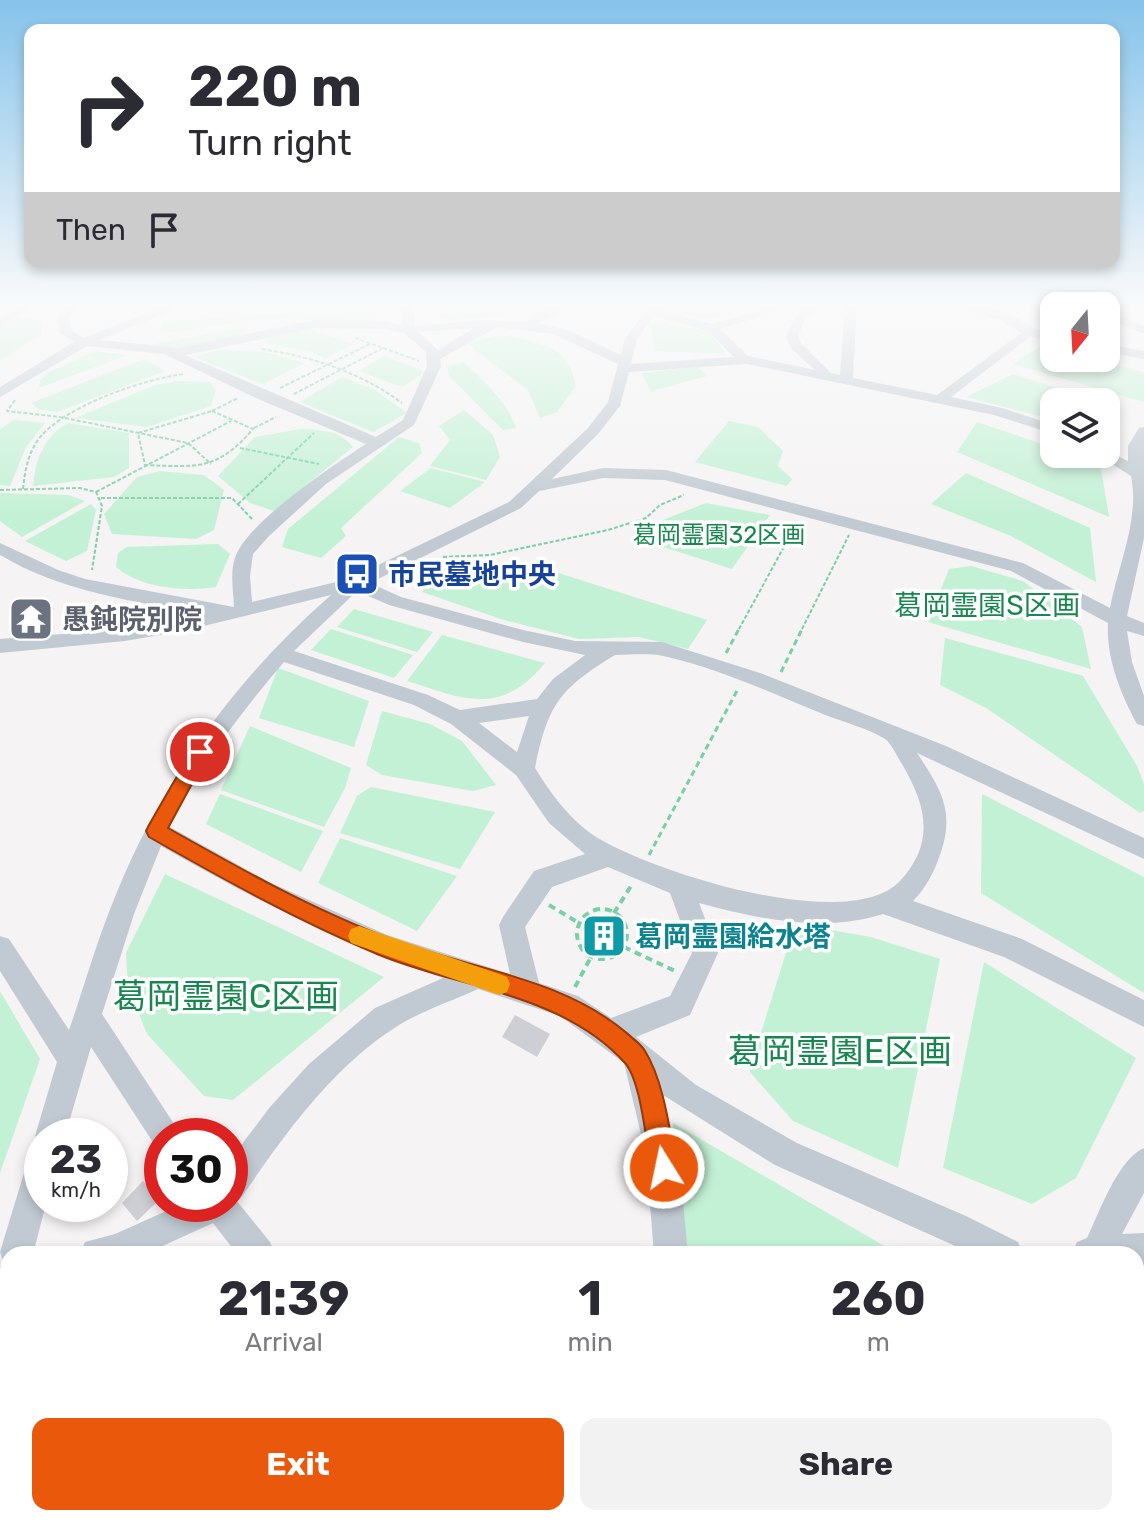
<!DOCTYPE html>
<html lang="en">
<head>
<meta charset="utf-8">
<style>
	:root { --surface:#fff; --page:#f2f2f3; --text:#2b2b33; --muted:#7c7c81; --accent:#ea580c }
	body { margin:0; font-family:Rubik,"Noto Sans JP",sans-serif; background:var(--page); color:var(--text); height:100vh; display:flex; flex-direction:column; font-size:30px; white-space:nowrap }
	* { box-sizing:border-box; margin:0 }
	p { font-size:26px; color:var(--muted) }
	.icon { flex:none; width:44px; height:44px; fill:none; stroke:currentColor; stroke-width:2; stroke-linecap:round; stroke-linejoin:round }
	.map { position:relative; flex:1; overflow:hidden }
	.drawer { position:absolute; left:0px; top:1246px; width:1144px; height:280px; display:flex; flex-direction:column; background:var(--surface); border-radius:24px 24px 0 0; box-shadow:0 4px 12px #0003 }
	.drawer>* { flex:none }
	.guide { position:absolute; left:24px; top:24px; width:1096px; height:244px; border-radius:16px; box-shadow:0 4px 12px #0003; background:#fff; color:var(--text); overflow:hidden }
	.needle { width:52px; rotate:198deg }
	.controls { position:absolute; left:1040px; top:292px; display:grid; gap:16px }
	.controls a { display:grid; place-items:center; width:80px; height:80px; border-radius:16px; background:var(--surface); box-shadow:0 4px 12px #0003; font-size:40px }
	.speed { position:absolute; left:24px; top:1118px; display:flex; gap:16px; font-size:40px; font-weight:700; text-align:center }
	.speed>* { display:grid; place-content:center; width:104px; height:104px; border-radius:50%; background:var(--surface); box-shadow:0 4px 12px #0003; line-height:1 }
	.speed small { font-size:20px; font-weight:400 }
	.speed .limit { border:12px solid #d22; background:#fff; color:#111 }
	.pin { position:absolute; display:grid; place-items:center; width:68px; height:68px; color:#fff; margin:-34px; border:4px solid #fff; border-radius:50%; box-shadow:0 2px 8px #0007 }
	.me { position:absolute; width:88px; margin:-44px; rotate:350deg; stroke-linejoin:round; filter:drop-shadow(0 0 6px #0008) }
	.turn { display:flex; align-items:center; gap:28px; height:168px; padding:0 32px; font-size:36px }
	.turn .icon { width:104px; height:104px; stroke-width:2.5 }
	.turn b { display:block; font-size:56px; line-height:68px }
	.then { display:flex; align-items:center; height:76px; padding:0 32px; background:#0003; gap:16px; font-size:30px }
	.eta { display:flex; justify-content:space-evenly; align-items:center; height:136px; text-align:center }
	.eta b { font-size:48px; font-weight:700; line-height:56px }
	.primary-button { display:flex; gap:16px; margin-top:auto; padding:16px 32px }
	.primary-button a { flex:1; height:92px; border-radius:16px; background:var(--accent); color:#fff; font-size:32px; font-weight:700; line-height:92px; text-align:center }
	.primary-button a+a { background:var(--page); color:var(--text) }
	.map>svg:first-child { display:block }
	.green { fill:#c3f1d5 }
	.building { fill:#cdcfd5 }
	.lines { fill:none; stroke-linecap:round; stroke-linejoin:round }
	.path-far2 { stroke:#7ad0a6; stroke-width:2; stroke-dasharray:4 2; stroke-linecap:butt }
	.path-far1 { stroke:#7ad0a6; stroke-width:3; stroke-dasharray:6 4; stroke-linecap:butt }
	.path { stroke:#7ad0a6; stroke-width:4; stroke-dasharray:7 5; stroke-linecap:butt }
	.minor { fill:#c1cad2; fill-rule:evenodd }
	.route { fill:#ea580c; stroke:#983908; stroke-width:2 }
	.slow { fill:#f59e0b }
	.labels { text-anchor:middle; dominant-baseline:central; stroke-width:7; stroke-linejoin:round; paint-order:stroke }
	.far-park-label { font-size:24px; fill:#17864f; stroke:#fff }
	.transit-label { font-size:28px; font-weight:bold; fill:#164399; stroke:#fff; text-anchor:start }
	.park-label { font-size:28px; fill:#17864f; stroke:#fff }
	.worship-label { font-size:28px; font-weight:bold; fill:#5b616d; stroke:#fff; text-anchor:start }
	.culture-label { font-size:28px; font-weight:bold; fill:#0d838f; stroke:#fff; text-anchor:start }
	.near-park-label { font-size:34px; fill:#17864f; stroke:#fff }
</style>
</head>
<body>
<div class="map">
<svg width="1144" height="1526" viewBox="0 0 1144 1526">
	<rect width="100%" height="100%" fill="#f5f3f3"/>
	<!-- green -->
	<g class="green">
		<path d="M414,305H495L509,311L505,315L451,321Z"/>
		<path d="M672,305H728L741,310L705,320L666,309Z"/>
		<path d="M309,311L382,315L370,321L262,319L159,334L162,322Z"/>
		<path d="M19,316L42,321L41,334L0,361V327Z"/>
		<path d="M660,321L710,332L726,354L655,351L651,325Z"/>
		<path d="M233,329H248C231,346 181,348 158,347L155,344Z"/>
		<path d="M308,329L353,344L325,359L312,352L261,342L277,333Z"/>
		<path d="M501,335C523,339 553,343 567,362C572,368 574,379 576,386L557,412L540,418L528,390L476,351L469,342Z"/>
		<path d="M1039,347L1054,350V358H1086L1144,372V402L1013,364Z"/>
		<path d="M217,350L265,352L305,363L263,384L194,357Z"/>
		<path d="M95,351L128,355L39,388L40,381L49,372Z"/>
		<path d="M384,356L420,369L424,373L402,387L358,371Z"/>
		<path d="M144,359L165,371L57,412L38,409L31,403Z"/>
		<path d="M463,362C484,381 506,400 516,428L503,430L449,376L447,367Z"/>
		<path d="M697,367L708,376L651,391L641,373Z"/>
		<path d="M1013,374L1104,402H1054V420L966,397Z"/>
		<path d="M342,377L375,390L407,413L373,432L300,402Z"/>
		<path d="M180,381L210,382L216,391L211,406L147,427L75,418L155,385Z"/>
		<path d="M464,410L493,435L500,457L486,480L430,466L450,440L439,426Z"/>
		<path d="M14,420L45,423L26,447L10,486L0,485V429Z"/>
		<path d="M729,421L758,427L783,451L778,466L792,479L787,486L695,462Z"/>
		<path d="M977,422L1054,448V454H1069L1101,468L1109,517L957,452Z"/>
		<path d="M68,423L129,433V468L114,477L33,486C35,460 44,436 68,423Z"/>
		<path d="M301,429C322,430 339,430 353,447L274,511L250,503L218,476L255,437Z"/>
		<path d="M399,437L419,443L422,453L341,528L346,536L321,558L282,547L288,529Z"/>
		<path d="M431,468L485,482L450,508L400,491Z"/>
		<path d="M160,471L204,475L224,490L214,530L196,539L112,534L104,514L137,477Z"/>
		<path d="M966,473L1090,528L1096,582L1011,536L931,504Z"/>
		<path d="M0,493L68,495L85,501L22,537L0,521Z"/>
		<path d="M706,503L770,515L732,569L632,537L635,531Z"/>
		<path d="M91,504L96,510L87,551L66,561L25,541Z"/>
		<path d="M218,544L230,554L216,587C185,592 140,588 116,567L118,553L127,547Z"/>
		<path d="M478,565L537,577L549,570L707,620L688,649L639,637L579,639L504,620L422,592L433,572Z"/>
		<path d="M971,566L1023,581L1082,627L1091,669L928,622L949,569Z"/>
		<path d="M354,609L433,632L417,652L337,627Z"/>
		<path d="M331,629L413,655L394,678L311,650Z"/>
		<path d="M442,635L545,663C500,717 464,699 407,681Z"/>
		<path d="M945,638L1083,676L1137,766L1144,784V811L1140,813L986,708L940,685Z"/>
		<path d="M278,668L369,701L354,747L259,718Z"/>
		<path d="M382,711L430,724L462,741L496,785L473,791L382,775L366,765Z"/>
		<path d="M250,726L351,768L345,788L324,827L221,790Z"/>
		<path d="M371,787L495,812L460,869L340,833L357,796Z"/>
		<path d="M220,794L323,831L301,872L206,824Z"/>
		<path d="M982,794L1144,877V993L981,893Z"/>
		<path d="M340,838L457,876L417,931L318,883Z"/>
		<path d="M165,874L384,977L233,1100L204,1096L147,1034L128,987L126,953Z"/>
		<path d="M795,924L871,937L940,959L898,1168L793,1121L749,1071Z"/>
		<path d="M984,962L1136,1058L1076,1178L1032,1204L943,1168Z"/>
		<path d="M0,991L40,1059L0,1173Z"/>
		<path d="M673,1123L898,1254H684Z"/>
		<path d="M1136,1293H1144V1526H548L559,1518H1136Z"/>
	</g>
	<!-- building -->
	<g class="building">
		<path d="M30,605L54,608L37,628L12,625Z"/>
		<path d="M613,924L619,941L595,948L589,931Z"/>
		<path d="M515,1015L550,1034L537,1057L502,1037Z"/>
		<path d="M143,1181L160,1199L137,1221L122,1203Z"/>
	</g>
	<g class="lines">
		<!-- path-far2 -->
		<g class="path-far2">
			<path d="M514,305L528,310"/>
			<path d="M355,338L419,361"/>
			<path d="M262,349C313,357 360,372 402,403"/>
			<path d="M280,388L370,344"/>
			<path d="M294,394L383,348"/>
			<path d="M15,400L7,411L60,417L188,443L211,464"/>
			<path d="M212,411L253,429C217,471 197,467 145,465L138,433Z"/>
			<path d="M212,411L238,398"/>
			<path d="M254,428L276,417"/>
			<path d="M240,448L319,464"/>
			<path d="M23,489C25,470 28,452 41,436C68,405 144,379 184,374"/>
			<path d="M0,490L80,488L96,492L102,506L92,570"/>
			<path d="M96,492L231,421"/>
			<path d="M101,498H232L252,519"/>
			<path d="M238,504L314,433"/>
			<path d="M443,557L490,555L608,530L646,518L660,505L684,495"/>
			<path d="M739,629L797,523"/>
			<path d="M802,629L849,535"/>
		</g>
		<!-- path-far1 -->
		<g class="path-far1">
			<path d="M726,653L740,627"/>
			<path d="M781,672L803,627"/>
			<path d="M649,855L738,689"/>
		</g>
		<!-- path -->
		<g class="path">
			<path d="M549,905L579,923"/>
			<circle cx="602" cy="934" r="25"/>
			<path d="M614,913L631,886"/>
			<path d="M624,947L675,971"/>
			<path d="M575,987L592,955"/>
		</g>
		<!-- minor -->
		<g class="minor">
			<path d="M22,305H37L0,326V317Z"/>
			<path d="M66,305H78L69,319L72,331L84,338L166,305H184L100,340L179,348L314,320L385,321L402,325L403,316L398,305H410L415,316L414,326L483,320L526,322C539,308 559,305 577,305L538,323L570,331L621,355L625,339L650,305H662L659,310L712,324L778,305H797L720,329L748,356L815,370L791,348L786,337C794,318 799,305 821,305L805,319L798,337L801,343L831,373L840,375L845,305H857L853,378L937,395L1021,333L998,319L940,305C964,305 986,306 1009,314C1028,322 1032,330 1054,334V342L1030,337L951,397L1002,408L1054,425V434L994,415L747,364L629,372L620,406L598,434L552,479L603,468L666,470L1023,563L1110,608C1118,565 1140,520 1131,476L1096,454H1106V450L1128,461V446L1139,428L1144,427V538L1127,616L1144,623V636L1127,631L1132,662L1144,696V726L1137,724C1120,693 1106,657 1108,623L1011,571L665,480L603,478L539,491L521,508L370,583L401,597L523,630L575,641L662,642L760,673L946,746L1144,838V859L917,753C940,788 955,810 941,852C935,870 927,887 913,901L1022,939L1144,1000V1027L1004,957L883,914C823,933 758,919 699,903L718,953L690,1015L636,1037L696,1085L797,1143L966,1216L1018,1242L1023,1254H973L775,1165L663,1095L681,1180L688,1254H654L646,1155L624,1063L560,1016L478,989C452,1001 424,1010 399,1025C333,1066 284,1135 241,1198L236,1200L270,1242L275,1254H237L213,1223L145,1254H80L85,1242L115,1234L182,1204H230V1160L270,1107L309,1064L375,1008L443,978C343,945 252,898 161,846L134,914L102,1014L182,1136H162V1149L156,1147L91,1047L65,1136H42V1204H46L33,1254H8V1318L0,1321V1266L4,1264L0,1252L27,1163L31,1152L42,1148L35,1136L57,1062L0,971V936L9,939L69,1030C85,984 98,937 117,892C164,777 237,677 331,595L183,631L125,641L0,653V639L125,629L204,614C133,601 62,592 0,555V543L58,570L85,579L234,607C233,589 229,567 238,551C257,516 332,466 366,444L258,399L164,354L87,346L0,397V387L74,342L60,333L57,319ZM654,316L708,331L734,357L631,364L637,339ZM497,327L553,334L618,364L608,402L588,428L509,502L349,579L252,602L250,576L253,554L269,536L326,484L414,425L441,366L440,359ZM314,328L385,329L404,333L426,352L427,366L403,420L376,437L185,355ZM474,328L438,350L418,332ZM357,591L389,605L523,642L585,655L553,679L537,699L460,710L428,695L294,651ZM615,655C630,655 648,653 663,656C718,668 771,693 823,714C843,722 867,728 885,739C892,744 897,757 902,764C926,805 936,842 900,881C848,936 644,870 590,833C567,816 550,792 535,768C548,705 559,689 615,655ZM284,662L414,705L451,724L516,775L549,823L585,854L534,871L503,917L499,925L510,974L387,935L269,882L170,827C200,767 240,713 284,662ZM529,716L517,752L479,723ZM608,867L670,893L692,953L670,996L611,1018L578,996L539,983L525,927L552,887Z"/>
			<path d="M1068,305H1085L1086,306H1069Z"/>
			<path d="M1106,310L1144,326V334L1106,318Z"/>
			<path d="M1106,344L1144,351V359L1106,352Z"/>
			<path d="M1144,1148V1193L1122,1234L1144,1233V1265L1136,1266V1254H1072L1077,1242L1087,1238C1099,1213 1118,1159 1144,1148Z"/>
			<path d="M481,1518H527L524,1526H477Z"/>
		</g>
	</g>
	<!-- sky -->
	<linearGradient id="sky" x2="0" y2="1"><stop stop-color="#85c3ea"/><stop offset="0.59" stop-color="#fafafa"/><stop offset="1" stop-color="#fafafa" stop-opacity="0"/></linearGradient>
	<rect width="1144" height="519" fill="url(#sky)"/>
	<!-- route -->
	<path class="route" d="M200,745L209,752L168,828C239,868 310,908 386,937C467,969 560,976 628,1034C633,1039 641,1044 645,1051C664,1081 670,1133 677,1168L673,1177L664,1181L655,1177L651,1168C646,1142 641,1081 625,1063C562,993 458,988 377,954C298,921 223,879 149,837L146,831L149,825L194,747Z"/>
	<!-- slow -->
	<path class="slow" d="M359,926L499,974L507,977L510,984L507,992L499,995L351,943L348,936L351,929Z"/>
	<!-- icons -->
	<defs>
		<g id="bus-square" transform="scale(2.3)"><rect x="-9" y="-9" width="18" height="18" rx="4" fill="#1a4fb4" stroke="#fff"/><path d="M-5-6H5V4H4V6H2V4H-2V6H-4V4H-5ZM-3.5-4V0h7V-4ZM-3.5 1.2v1.5H-2V1.2ZM2 1.2v1.5H3.5V1.2Z" fill="#fff"/></g>
		<g id="temple-square" transform="scale(2.3)"><rect x="-9" y="-9" width="18" height="18" rx="4" fill="#6b7280" stroke="#fff"/><path d="M0-6L5-2H3V0L6.5 2.5H4V6H1.5V3h-3V6H-4V2.5H-6.5L-3 0V-2H-5Z" fill="#fff"/></g>
		<g id="building-square" transform="scale(2.3)"><rect x="-9" y="-9" width="18" height="18" rx="4" fill="#0f9aa8" stroke="#fff"/><path d="M-4-6H4V6H1V3H-1V6H-4ZM-2.5-4.3h1.7v1.8h-1.7ZM.8-4.3h1.7v1.8H.8ZM-2.5-1h1.7V.8h-1.7ZM.8-1h1.7V.8H.8Z" fill="#fff"/></g>
	</defs>
	<g fill-rule="evenodd">
		<use href="#bus-square" x="357" y="574"/>
		<use href="#temple-square" x="31" y="619"/>
		<use href="#building-square" x="604" y="936"/>
	</g>
	<g class="labels">
		<!-- far-park labels -->
		<g class="far-park-label">
			<text x="719" y="535">葛岡霊園32区画</text>
		</g>
		<!-- transit labels -->
		<g class="transit-label">
			<text x="388" y="574">市民墓地中央</text>
		</g>
		<!-- park labels -->
		<g class="park-label">
			<text x="987" y="605">葛岡霊園S区画</text>
		</g>
		<!-- worship labels -->
		<g class="worship-label">
			<text x="62" y="619">愚鈍院別院</text>
		</g>
		<!-- culture labels -->
		<g class="culture-label">
			<text x="635" y="936">葛岡霊園給水塔</text>
		</g>
		<!-- near-park labels -->
		<g class="near-park-label">
			<text x="226" y="996">葛岡霊園C区画</text>
			<text x="840" y="1051">葛岡霊園E区画</text>
		</g>
	</g>
</svg>
<div class="controls">
<a><svg class="needle" viewBox="-14 -14 28 28"><path d="M0-13l5 13h-10z" fill="#e53935"/><path d="M0 13l5-13h-10z" fill="#7c7c81"/></svg></a>
<a><svg class="icon" aria-label="layers" viewBox="0 0 24 24"><path d="M12 4l9 5-9 5-9-5zM3 14l9 5 9-5"/></svg></a>
</div>
<div class="speed"><div>23<small>km/h</small></div><div class="limit">30</div></div>
<div class="pin" style="left:200px;top:752px;background:#d93025"><svg class="icon" aria-label="arrive" viewBox="0 0 24 24"><path d="M6 21V4h12l-3 4 3 4H6"/></svg></div>
<svg class="me" style="left:664px;top:1168px" viewBox="-20 -20 40 40"><circle r="17" fill="#ea580c" stroke="#fff" stroke-width="3"/><path d="M0-11L8 9 0 5-8 9z" fill="#fff"/></svg>
<div class="guide">
<div class="turn"><svg class="icon" aria-label="right" viewBox="0 0 24 24"><path d="M7 20v-9h11M14 6l5 5-5 5"/></svg><div><b>220 m</b>Turn right</div></div>
<div class="then">Then<svg class="icon" aria-label="arrive" viewBox="0 0 24 24"><path d="M6 21V4h12l-3 4 3 4H6"/></svg></div>
</div>
<section class="drawer">
<div class="eta">
<div><b>21:39</b><p>Arrival</p></div>
<div><b>1</b><p>min</p></div>
<div><b>260</b><p>m</p></div>
</div>
<div class="primary-button"><a>Exit</a><a>Share</a></div>
</section>
</div>
</body>
</html>
